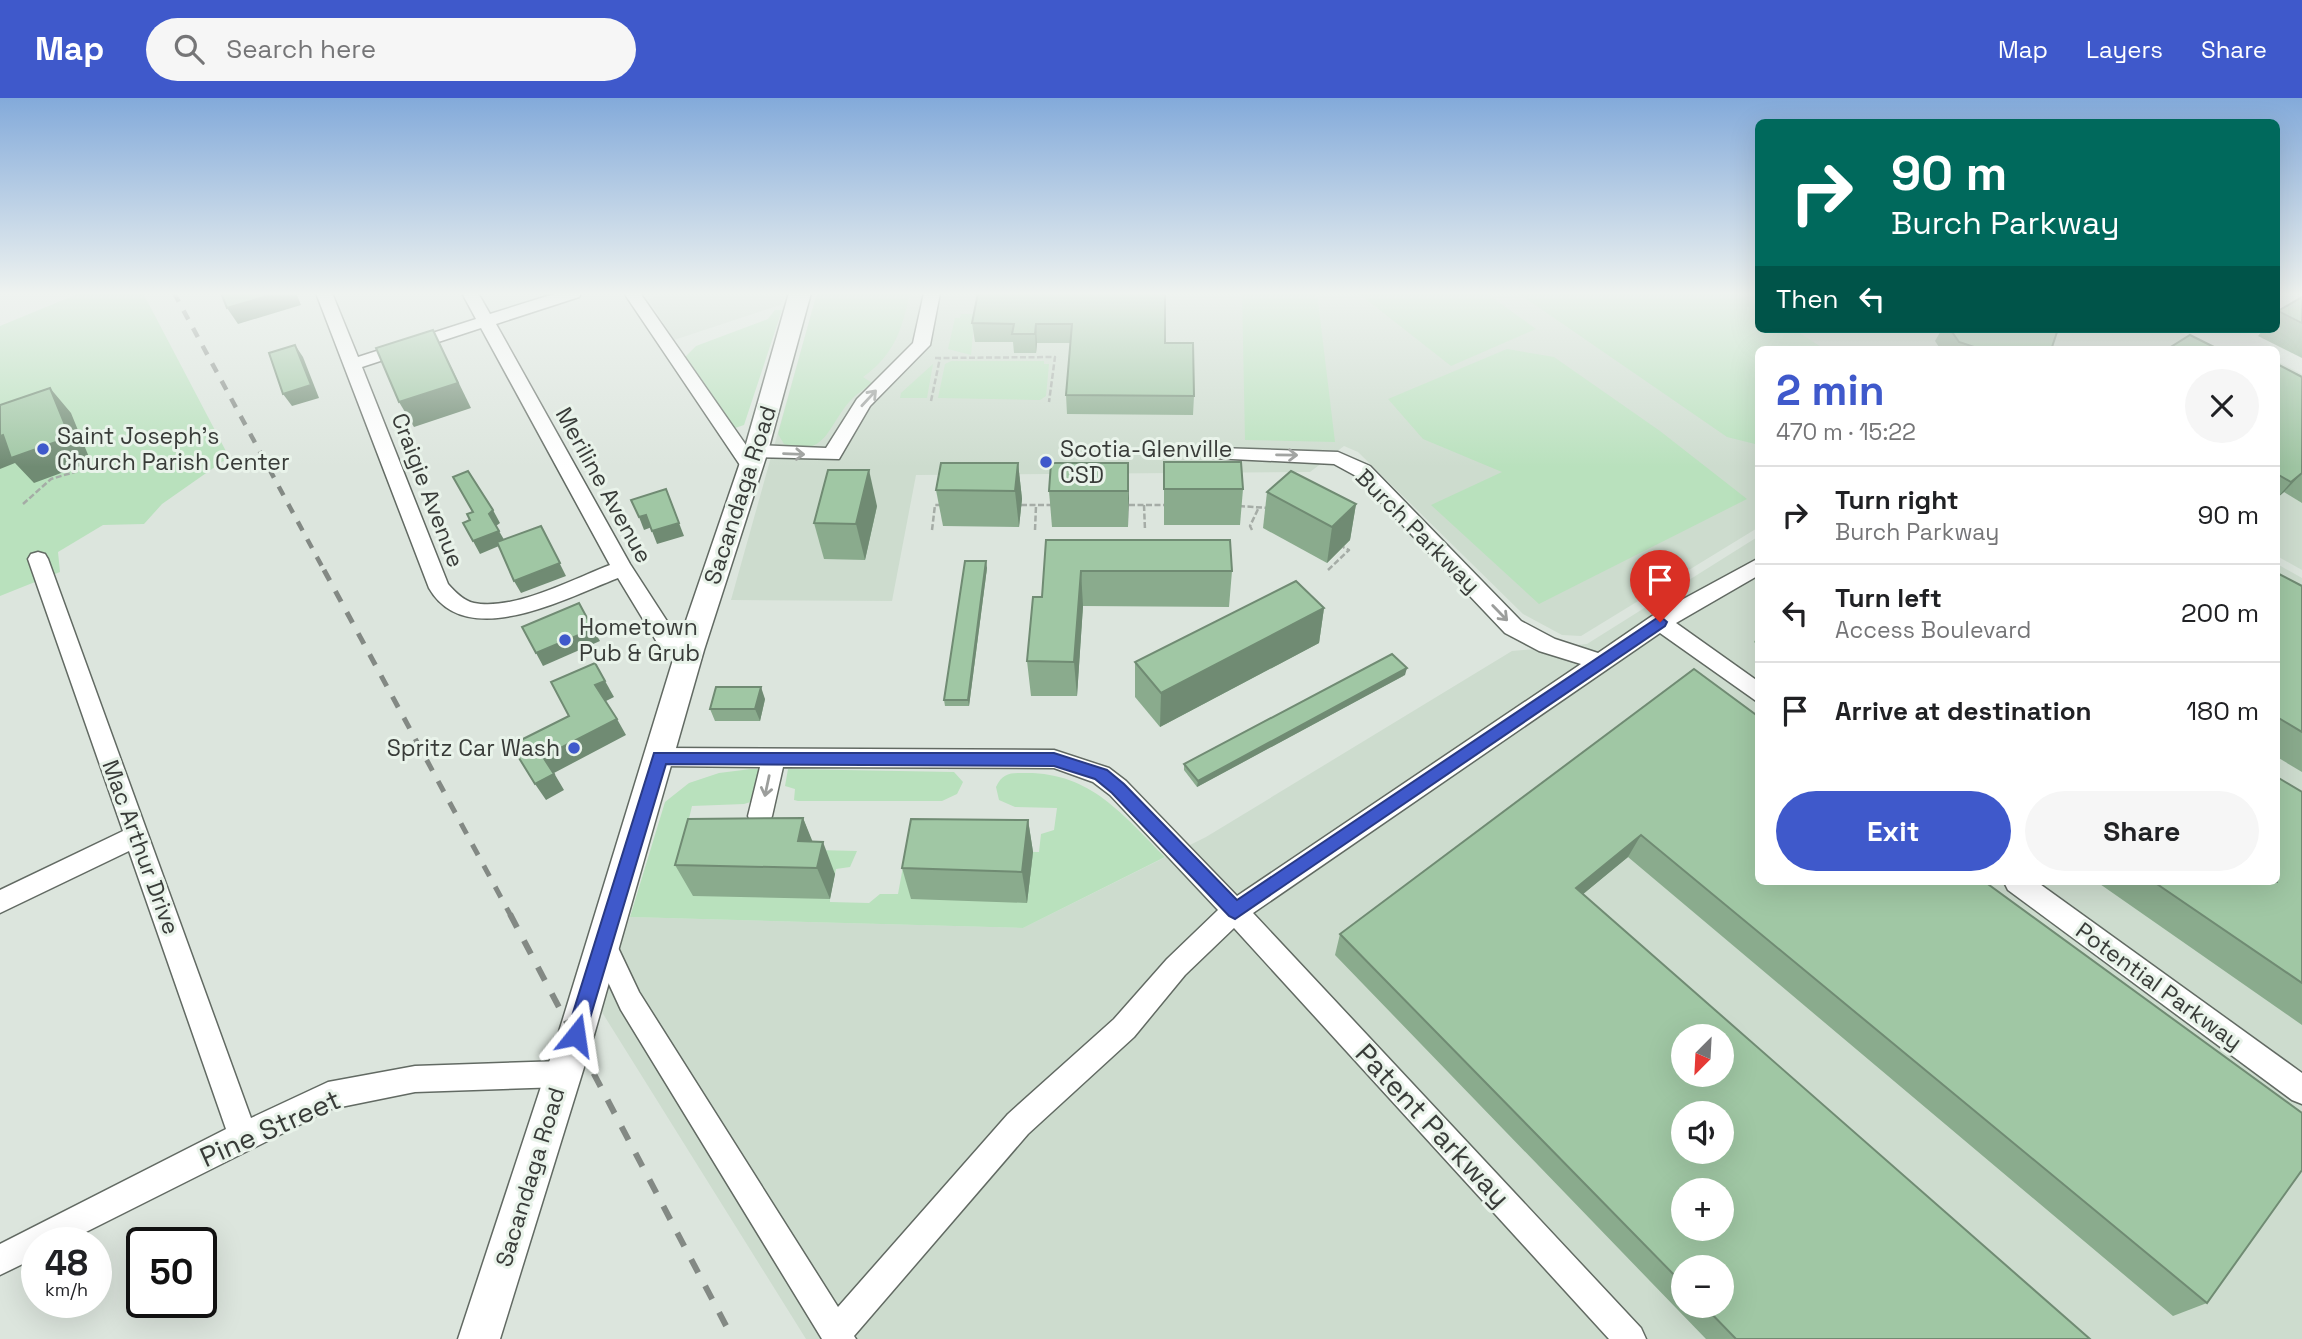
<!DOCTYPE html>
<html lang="en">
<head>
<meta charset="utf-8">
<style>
	:root { --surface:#fff; --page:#f6f6f6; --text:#202124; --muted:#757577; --line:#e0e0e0; --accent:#3f59cb }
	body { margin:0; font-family:"Space Grotesk",sans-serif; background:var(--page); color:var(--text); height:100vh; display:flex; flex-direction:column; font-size:26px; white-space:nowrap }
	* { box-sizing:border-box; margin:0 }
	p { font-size:23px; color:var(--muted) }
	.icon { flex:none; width:38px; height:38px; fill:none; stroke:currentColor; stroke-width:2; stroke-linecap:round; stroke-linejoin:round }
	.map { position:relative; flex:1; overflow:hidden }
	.details { position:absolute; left:1755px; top:248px; width:525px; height:539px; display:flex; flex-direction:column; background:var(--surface); border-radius:10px; box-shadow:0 7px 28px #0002 }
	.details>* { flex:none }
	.hud { position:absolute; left:1755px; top:21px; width:525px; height:214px; border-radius:10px; box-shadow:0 7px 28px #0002; background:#00695c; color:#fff; overflow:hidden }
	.needle { width:46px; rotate:204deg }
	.buttons { position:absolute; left:1671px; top:926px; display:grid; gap:14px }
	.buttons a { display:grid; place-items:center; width:63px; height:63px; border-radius:50%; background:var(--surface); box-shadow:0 7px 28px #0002; font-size:35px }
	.speed { position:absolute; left:21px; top:1129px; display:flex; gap:14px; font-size:35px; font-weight:700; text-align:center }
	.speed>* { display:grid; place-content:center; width:91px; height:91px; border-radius:50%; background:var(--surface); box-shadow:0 7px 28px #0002; line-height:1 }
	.speed small { font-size:18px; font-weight:400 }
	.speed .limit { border:4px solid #111; border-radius:10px; background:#fff; color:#111 }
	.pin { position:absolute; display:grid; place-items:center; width:60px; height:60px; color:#fff; margin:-72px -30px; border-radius:50% 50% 50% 0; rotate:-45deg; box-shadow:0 0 7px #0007 }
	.pin .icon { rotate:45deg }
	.me { position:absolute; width:77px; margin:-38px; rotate:15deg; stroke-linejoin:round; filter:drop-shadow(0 0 5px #0008) }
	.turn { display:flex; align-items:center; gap:24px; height:147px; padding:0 21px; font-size:32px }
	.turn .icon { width:91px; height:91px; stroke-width:2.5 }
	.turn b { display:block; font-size:49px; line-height:60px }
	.then { display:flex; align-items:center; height:66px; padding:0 21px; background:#0003; gap:14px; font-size:26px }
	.round { display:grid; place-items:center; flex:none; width:74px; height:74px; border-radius:37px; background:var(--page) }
	.summary { display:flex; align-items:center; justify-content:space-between; height:119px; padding:0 21px }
	h1 { font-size:42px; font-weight:700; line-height:52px; color:var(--accent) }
	.cta { display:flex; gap:14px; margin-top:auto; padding:14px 21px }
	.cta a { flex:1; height:80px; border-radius:42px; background:var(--accent); color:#fff; font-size:28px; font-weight:700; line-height:80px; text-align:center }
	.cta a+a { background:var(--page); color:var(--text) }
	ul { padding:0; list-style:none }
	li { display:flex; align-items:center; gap:21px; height:98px; padding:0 21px; border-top:2px solid var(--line) }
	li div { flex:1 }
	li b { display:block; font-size:26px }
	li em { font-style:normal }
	header { display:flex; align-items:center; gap:42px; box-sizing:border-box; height:98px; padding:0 35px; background:var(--accent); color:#fff }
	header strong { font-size:33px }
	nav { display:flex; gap:38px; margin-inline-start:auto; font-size:24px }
	.search { width:490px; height:63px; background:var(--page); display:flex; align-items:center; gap:18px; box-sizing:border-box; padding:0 24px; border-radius:38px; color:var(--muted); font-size:26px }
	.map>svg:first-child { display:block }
	.built { fill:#cddcce; fill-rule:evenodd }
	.green { fill:#b9e1bd }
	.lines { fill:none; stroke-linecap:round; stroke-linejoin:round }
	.minor-casing { stroke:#626a63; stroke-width:3 }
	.major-casing { stroke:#626a63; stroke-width:3 }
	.path { stroke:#a5aca6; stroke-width:2.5; stroke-dasharray:6 2.5; stroke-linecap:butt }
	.minor { fill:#fff; fill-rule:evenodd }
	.major { fill:#fff; fill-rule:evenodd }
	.rail-far2 { stroke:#838984; stroke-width:4.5; stroke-dasharray:10 10; stroke-linecap:butt }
	.rail-far1 { stroke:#838984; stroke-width:5; stroke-dasharray:12 12; stroke-linecap:butt }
	.rail { stroke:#838984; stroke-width:6; stroke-dasharray:15 15; stroke-linecap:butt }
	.wall { fill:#8aab8d; fill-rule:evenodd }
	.shaded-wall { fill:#708b73 }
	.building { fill:#a0c7a4; stroke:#708b73; stroke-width:2; fill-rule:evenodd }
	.oneway { stroke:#9c9e9c }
	.route { fill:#3f59cb; stroke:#293a84; stroke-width:2 }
	.poi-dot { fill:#3f59cb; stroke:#e9f3ea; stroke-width:2.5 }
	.labels { text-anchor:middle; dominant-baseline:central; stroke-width:6; stroke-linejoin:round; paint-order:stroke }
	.poi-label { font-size:23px; fill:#393c39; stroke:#e9f3ea; text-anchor:start }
	.street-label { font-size:23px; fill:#393c39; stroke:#e9f3ea }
	.near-street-label { font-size:28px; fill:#393c39; stroke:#e9f3ea }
</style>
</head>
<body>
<header>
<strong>Map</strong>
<div class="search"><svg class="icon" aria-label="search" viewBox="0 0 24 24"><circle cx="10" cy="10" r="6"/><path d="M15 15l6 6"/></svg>Search here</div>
<nav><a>Map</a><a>Layers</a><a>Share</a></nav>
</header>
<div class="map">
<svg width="2302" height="1241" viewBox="0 0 2302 1241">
	<rect width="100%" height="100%" fill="#dce5dd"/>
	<!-- built -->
	<g class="built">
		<path d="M669,195H780L784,200L780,207L674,242L648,201Z"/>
		<path d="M817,195H1759V231H2174L2214,252H1759V429L1581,538L1562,537L1523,516L1358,354L1344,348L1310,374L916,377L892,503L731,502Z"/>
		<path d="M2277,263L2302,276V472L2277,458Z"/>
		<path d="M1759,438V784H2277V466L2302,480V1241H806L595,903L630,819L1023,830L1206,739L1512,553L1587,546ZM1684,938H1722V976H1684ZM1684,1015H1722V1054H1684ZM1684,1092H1722V1130H1684ZM1684,1169H1722V1208H1684Z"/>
	</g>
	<!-- green -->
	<g class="green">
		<path d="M80,195H143L229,359L162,406L144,426L103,427L58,454L60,474L0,498V228Z"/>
		<path d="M817,195H910C902,231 895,256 863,279L872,285C865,291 856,296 850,303C828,327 826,361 784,346L778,336Z"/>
		<path d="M1242,195H1317L1335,344L1245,342Z"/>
		<path d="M1358,195H1486L1536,231L1451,268Z"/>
		<path d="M1518,195H1736L1759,209V231H1793L1826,252H1759V347L1727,339Z"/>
		<path d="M775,212H782L744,327L735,330L685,259L696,248L768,221Z"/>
		<path d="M961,216H975L971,257L948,251L955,220H960Z"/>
		<path d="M1507,251L1554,259L1660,333L1747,401L1539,506L1431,407L1502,374L1423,341L1388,301Z"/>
		<path d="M951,263H1044V266H1049L1046,298L1040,302L938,300L945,266Z"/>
		<path d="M933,266L927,300H900L901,295Z"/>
		<path d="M751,671H766L757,702L744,706L692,708L687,729L830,801V804L869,805L880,796H898L906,752L1039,754L1041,736L1054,732L1057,710L1015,709L999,702L996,689C1003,674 1011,675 1027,675C1091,675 1123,717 1165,759L1023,830L630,819L665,704L689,685L719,675Z"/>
		<path d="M788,671L954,674L963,684L957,696L942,703H798L794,702L795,691L785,688Z"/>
		<path d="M816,752L857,753L850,769L836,771L835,776L811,775Z"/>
	</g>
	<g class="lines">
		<!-- minor casing -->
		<g class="minor-casing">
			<g id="minor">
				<path d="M316,195H332L358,259L476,221L462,195H478L490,216L557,195H581L579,199L496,226L630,466L674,534L698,546L701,552L698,558L690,560L658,546L618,480C568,499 466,555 429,490ZM481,230L610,467C573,481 514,513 474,505C464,503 455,494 448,486L362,269Z"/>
				<path d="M624,195H640L748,350L756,347L826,350L857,301L913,245L924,195H940L930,247L870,308L839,361L755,359L761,368L751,374L744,373Z"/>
				<path d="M1219,350L1338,354L1370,368L1521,523L1555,541L1598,555L1652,518L1759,460V477L1676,525L1759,584V605L1660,535L1253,815L1641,1230L1646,1241H1609L1234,830L1185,877L1134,939L1028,1036L854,1238L856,1241H822L621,912L590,845L594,837L603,833L612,837L639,894L838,1209L1008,1016L1114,921L1167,861L1218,812L1110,697L1093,684L1054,670L783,669L772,718L769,725L760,728L751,725L748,718L760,669L660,668L652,666L648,659L652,652L660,650L1054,652L1109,670L1126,683L1237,798L1581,566L1539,553L1505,535L1356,378L1334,366L1212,360L1209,356L1212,352Z"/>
				<path d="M38,454L45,456L48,461L251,1020L328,984L415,968L562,963L572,967L576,976L572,985L562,989L415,994L331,1011L66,1144H37V1159L0,1177V1146L226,1031L129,753L0,815V792L123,733L28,461L31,456Z"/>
				<path d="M2004,784H2037L2302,975V1006L2292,1002L2008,792Z"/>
			</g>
		</g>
		<!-- major casing -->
		<g class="major-casing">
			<path id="major" d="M789,195H811L768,353L704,552L594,937L500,1241H458L558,937L676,552L744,353Z"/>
		</g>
		<!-- path -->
		<g class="path">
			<path d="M935,260L1055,259L1049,304"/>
			<path d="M931,303L940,260"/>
			<path d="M23,406L51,381L98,367"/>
			<path d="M1021,407H1053"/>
			<path d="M1129,407H1164"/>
			<path d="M1144,407L1145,432"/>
			<path d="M1239,408L1269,410"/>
			<path d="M932,432L935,407H942"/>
			<path d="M1035,432L1036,408"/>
			<path d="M1252,432L1250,428L1259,409"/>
			<path d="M1328,472L1349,452L1343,449"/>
		</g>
		<!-- minor -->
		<use href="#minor" class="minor"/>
		<!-- major -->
		<use href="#major" class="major"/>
		<!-- rail-far2 -->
		<path class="rail-far2" d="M174,195L325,474"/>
		<!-- rail-far1 -->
		<path class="rail-far1" d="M324,472L511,818"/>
		<!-- rail -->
		<path class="rail" d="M510,816L733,1241"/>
	</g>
	<!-- wall -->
	<g class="wall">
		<path d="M978,195L1165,245L1194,298L1193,317L1067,316L1066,297L1070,245H1037L1036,255H1014L1013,244H975L972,225Z"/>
		<path d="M2302,199V260L2258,238L2264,231H2277V215L2278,213Z"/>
		<path d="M1942,231H2058L2051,252H1941L1935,243Z"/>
		<path d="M2277,266L2302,279V405L2284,394L2277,400Z"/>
		<path d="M1164,364L1243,391L1240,427H1164Z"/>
		<path d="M1018,365L1022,401L1019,429L943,428L936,392Z"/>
		<path d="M1128,365V429H1052L1049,393Z"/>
		<path d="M1267,394L1356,406L1350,442L1327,465L1263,430Z"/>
		<path d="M877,408L865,462L824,461L814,425Z"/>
		<path d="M1046,442L1232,473L1229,509L1083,508L1077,598H1031L1027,563L1042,499Z"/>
		<path d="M987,470L969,608H945L944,602L955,531Z"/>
		<path d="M2277,475L2302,488V674L2277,659Z"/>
		<path d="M1324,510L1319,545L1160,629L1135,599V564Z"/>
		<path d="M1759,536V548L1754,544Z"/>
		<path d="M1694,571L2207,1205L2173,1218L1628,759L1583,796L2090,1241H1706L1335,857L1340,836ZM1684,1169L1722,1208H1684Z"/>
		<path d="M1405,577L1197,689L1184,672V666Z"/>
		<path d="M765,601L760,623H715L710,611Z"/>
		<path d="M2302,694V927L2097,784H2277Z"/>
		<path d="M803,720L812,744L835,776L830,801L693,798L675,767Z"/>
		<path d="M1028,722L1033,754L1027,805L911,801L902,770Z"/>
	</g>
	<!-- shaded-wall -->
	<g class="shaded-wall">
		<path d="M277,195H296L301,207L238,226L227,210Z"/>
		<path d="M1036,226L1037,245L1036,255L1035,236Z"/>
		<path d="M433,232L471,310L414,329L399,304Z"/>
		<path d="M295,247L303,259L319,300L292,308L283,296Z"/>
		<path d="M50,290L71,315L91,364L34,385L15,365L0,371V338L3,337Z"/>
		<path d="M1018,365L1022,401L1019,429L1015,393Z"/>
		<path d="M1128,365L1129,401L1128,429Z"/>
		<path d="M869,372L877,408L865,462L856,426Z"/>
		<path d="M2302,375L2284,394L2277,400L2291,384Z"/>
		<path d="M666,391L684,438L657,446L652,433Z"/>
		<path d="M1356,406L1350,442L1327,465L1332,429Z"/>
		<path d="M493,412L500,425L496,428L489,416Z"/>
		<path d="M646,417L652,429L644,432L639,419Z"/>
		<path d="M541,428L566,478L521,495L514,483Z"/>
		<path d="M499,433L506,445L480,456L473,443Z"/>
		<path d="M986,463L987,470L969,608L968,602Z"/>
		<path d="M1081,473L1083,508L1077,598L1074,564Z"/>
		<path d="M1324,510L1319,545L1160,629L1161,595Z"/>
		<path d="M593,531L600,543L543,568L536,555Z"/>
		<path d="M595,565L614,599L604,604L595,587Z"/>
		<path d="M1407,570L1405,577L1197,689L1198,683Z"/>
		<path d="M761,589L765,601L760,623L755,611Z"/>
		<path d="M617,621L626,637L554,675L564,692L546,702L535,686L543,659Z"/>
		<path d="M803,720L816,752L798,743Z"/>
		<path d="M1028,722L1033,754L1027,805L1022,774Z"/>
		<path d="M1641,737L1628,759L1565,811L1576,790Z"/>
		<path d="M823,744L835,776L830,801L817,770Z"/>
	</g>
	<!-- building -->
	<g class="building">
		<path d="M221,195H277L227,210Z"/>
		<path d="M978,195H1165V245H1193L1194,298L1066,297L1072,226H1036L1035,236H1012L1014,226L972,225Z"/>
		<path d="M2302,199V225L2278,213Z"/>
		<path d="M1950,231H2058L2051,252H1983L1959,244Z"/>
		<path d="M433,232L458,285L399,304L376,250Z"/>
		<path d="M2190,237L2220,252H2166Z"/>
		<path d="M295,247L311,287L283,296L269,255Z"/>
		<path d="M2277,266L2302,279V375L2291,384L2277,376Z"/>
		<path d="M50,290L70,339L11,360L3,337L0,338V307Z"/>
		<path d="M1164,364H1241L1243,391H1164Z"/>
		<path d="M941,365H1018L1015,393L936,392Z"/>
		<path d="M1051,365H1128V393H1049Z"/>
		<path d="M828,372H869L856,426L814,425Z"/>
		<path d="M468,373L493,412L489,416L499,433L473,443L463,425L470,422L467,416L473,414L453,379Z"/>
		<path d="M1291,373L1356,406L1332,429L1267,394Z"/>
		<path d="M666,391L679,425L652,433L646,417L639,419L631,402Z"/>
		<path d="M541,428L560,465L514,483L497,444Z"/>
		<path d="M1046,442H1230L1232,473H1081L1074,564L1027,563L1033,499H1042Z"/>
		<path d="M965,463H986L968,602H944Z"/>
		<path d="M2277,475L2302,488V634L2277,619Z"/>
		<path d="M1296,483L1324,510L1161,595L1135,564Z"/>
		<path d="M579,505L593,531L536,555L522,529Z"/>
		<path d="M1392,556L1407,570L1198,683L1184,666Z"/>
		<path d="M595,565L605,583L595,587L617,621L543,659L554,676L535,686L511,647L569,618L551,584Z"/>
		<path d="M1694,571L1759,619V784H1985L2302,1015V1072L2207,1205L1641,737L1576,790L2090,1241H1736L1704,1208H1722V1169H1684V1187L1340,836ZM1684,938H1722V976H1684ZM1684,1015H1722V1054H1684ZM1684,1092H1722V1130H1684Z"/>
		<path d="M716,589H761L755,611H710Z"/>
		<path d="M2277,679L2302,694V885L2154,784H2277Z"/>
		<path d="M803,720L798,743L823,744L817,770L675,767L688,721Z"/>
		<path d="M911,721L1028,722L1022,774L902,770Z"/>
	</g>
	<!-- one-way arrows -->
	<defs><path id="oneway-shaft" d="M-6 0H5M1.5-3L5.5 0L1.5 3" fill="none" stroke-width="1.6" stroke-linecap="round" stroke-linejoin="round" transform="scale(1.75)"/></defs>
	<g class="oneway">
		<use href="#oneway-shaft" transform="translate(869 300) rotate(-47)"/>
		<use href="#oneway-shaft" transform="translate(794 356) rotate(2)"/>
		<use href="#oneway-shaft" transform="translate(1287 357) rotate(1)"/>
		<use href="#oneway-shaft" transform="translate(1500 515) rotate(46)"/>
		<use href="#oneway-shaft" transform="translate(767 688) rotate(102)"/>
	</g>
	<!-- sky -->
	<linearGradient id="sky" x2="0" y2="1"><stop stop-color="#83aada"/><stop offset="0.53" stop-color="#eff3f0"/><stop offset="1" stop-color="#eff3f0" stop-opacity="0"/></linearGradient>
	<rect width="2302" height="369" fill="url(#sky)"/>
	<!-- route -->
	<path class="route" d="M1660,518L1667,524L1665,528L1235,821L1229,818L1112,695L1095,681L1054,668L666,666L585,937L582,943L576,946L569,943L566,937L654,655H1054L1107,672L1124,686L1237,802Z"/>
	<!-- markers -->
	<g class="poi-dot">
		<circle cx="43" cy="351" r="7"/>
		<circle cx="1046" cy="364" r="7"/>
		<circle cx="565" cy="542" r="7"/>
		<circle cx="574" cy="650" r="7"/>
	</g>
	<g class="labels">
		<!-- poi labels -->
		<g class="poi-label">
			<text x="57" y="338">Saint Joseph's<tspan x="57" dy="26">Church Parish Center</tspan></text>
			<text x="1060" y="351">Scotia-Glenville<tspan x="1060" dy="26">CSD</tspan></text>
			<text x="579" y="529">Hometown<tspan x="579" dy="26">Pub &amp; Grub</tspan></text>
			<text x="560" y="650" text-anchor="end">Spritz Car Wash</text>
		</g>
		<!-- street labels -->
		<g class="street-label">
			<text transform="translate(604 387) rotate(61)">Meriline Avenue</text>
			<text transform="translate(428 392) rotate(69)">Craigie Avenue</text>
			<text transform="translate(740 397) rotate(-72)">Sacandaga Road</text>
			<text transform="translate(1418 433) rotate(45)">Burch Parkway</text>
			<text transform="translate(141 749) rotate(70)">Mac Arthur Drive</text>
			<text transform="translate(2159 888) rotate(36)">Potential Parkway</text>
			<text transform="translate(530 1079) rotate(-73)">Sacandaga Road</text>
		</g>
		<!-- near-street labels -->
		<g class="near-street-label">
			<text transform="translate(1433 1027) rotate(47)">Patent Parkway</text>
			<text transform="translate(270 1030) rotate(-24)">Pine Street</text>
		</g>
	</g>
</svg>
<div class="buttons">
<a><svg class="needle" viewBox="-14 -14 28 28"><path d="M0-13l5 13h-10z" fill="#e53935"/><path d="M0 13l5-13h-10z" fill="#757577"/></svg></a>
<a><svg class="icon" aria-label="sound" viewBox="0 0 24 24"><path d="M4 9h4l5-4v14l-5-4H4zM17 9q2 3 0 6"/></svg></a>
<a>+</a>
<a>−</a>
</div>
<div class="speed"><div>48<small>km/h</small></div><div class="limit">50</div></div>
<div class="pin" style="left:1660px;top:524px;background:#d93025"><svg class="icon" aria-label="arrive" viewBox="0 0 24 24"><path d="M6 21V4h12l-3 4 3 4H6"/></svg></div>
<svg class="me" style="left:576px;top:937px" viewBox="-20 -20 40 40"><path d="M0-17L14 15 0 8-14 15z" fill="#3f59cb" stroke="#fff" stroke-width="4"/></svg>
<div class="hud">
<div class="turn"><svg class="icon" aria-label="right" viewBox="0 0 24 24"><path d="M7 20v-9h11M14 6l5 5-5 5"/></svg><div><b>90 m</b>Burch Parkway</div></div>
<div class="then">Then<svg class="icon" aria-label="left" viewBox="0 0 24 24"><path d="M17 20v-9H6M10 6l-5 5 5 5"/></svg></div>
</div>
<section class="details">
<div class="summary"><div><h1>2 min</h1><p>470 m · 15:22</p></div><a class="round"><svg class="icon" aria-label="close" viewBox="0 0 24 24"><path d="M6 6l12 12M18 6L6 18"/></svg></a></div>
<ul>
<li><svg class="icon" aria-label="right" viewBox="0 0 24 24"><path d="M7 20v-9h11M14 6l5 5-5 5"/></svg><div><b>Turn right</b><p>Burch Parkway</p></div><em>90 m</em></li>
<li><svg class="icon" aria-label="left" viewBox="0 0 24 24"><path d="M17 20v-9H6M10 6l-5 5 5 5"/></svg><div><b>Turn left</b><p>Access Boulevard</p></div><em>200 m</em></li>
<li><svg class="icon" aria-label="arrive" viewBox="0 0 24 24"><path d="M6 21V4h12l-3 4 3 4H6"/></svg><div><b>Arrive at destination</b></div><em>180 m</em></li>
</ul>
<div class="cta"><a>Exit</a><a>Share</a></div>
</section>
</div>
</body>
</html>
